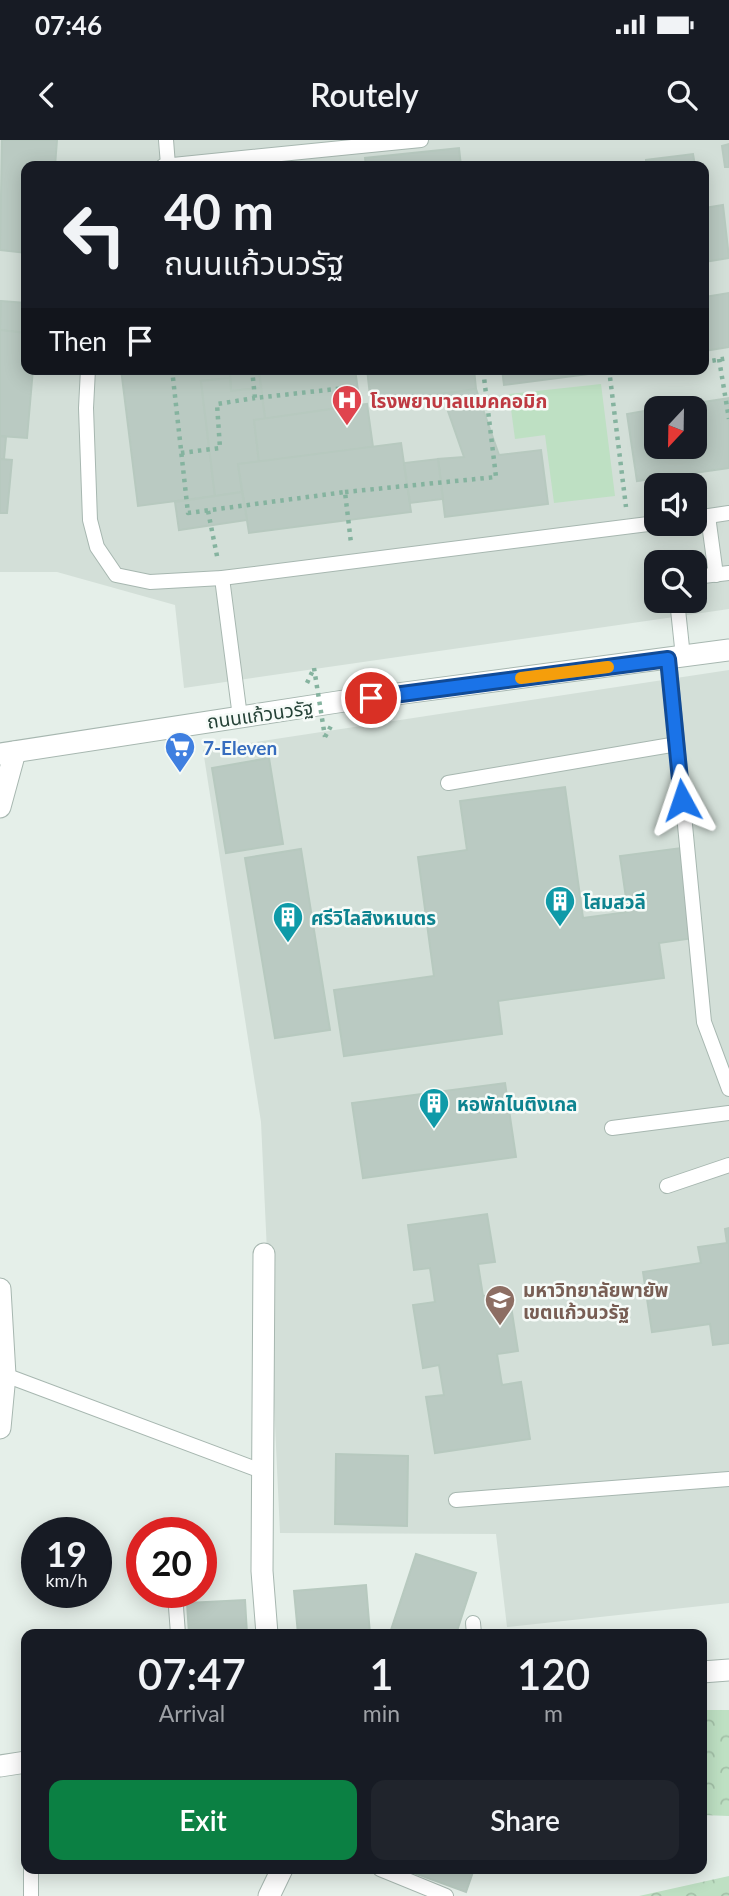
<!DOCTYPE html>
<html lang="en">
<head>
<meta charset="utf-8">
<style>
	:root { --surface:#171b24; --page:#20242c; --text:#f1f3f6; --muted:#9ea1a6; --accent:#0b8043 }
	body { margin:0; font-family:Lato,"Noto Sans Thai",sans-serif; background:var(--page); color:var(--text); height:100vh; display:flex; flex-direction:column; font-size:26px; white-space:nowrap }
	* { box-sizing:border-box; margin:0 }
	p { font-size:23px; color:var(--muted) }
	.icon { flex:none; width:38px; height:38px; fill:none; stroke:currentColor; stroke-width:2; stroke-linecap:round; stroke-linejoin:round }
	.map { position:relative; flex:1; overflow:hidden }
	.details { position:absolute; left:21px; top:1489px; width:686px; height:245px; display:flex; flex-direction:column; background:var(--surface); border-radius:14px; box-shadow:0 4px 18px #0003 }
	.details>* { flex:none }
	.hud { position:absolute; left:21px; top:21px; width:688px; height:214px; border-radius:14px; box-shadow:0 4px 18px #0003; background:#171b24; color:var(--text); overflow:hidden }
	.needle { width:46px; rotate:202deg }
	.fabs { position:absolute; left:644px; top:256px; display:grid; gap:14px }
	.fabs a { display:grid; place-items:center; width:63px; height:63px; border-radius:14px; background:var(--surface); box-shadow:0 4px 18px #0003; font-size:35px }
	.speed { position:absolute; left:21px; top:1377px; display:flex; gap:14px; font-size:35px; font-weight:700; text-align:center }
	.speed>* { display:grid; place-content:center; width:91px; height:91px; border-radius:50%; background:var(--surface); box-shadow:0 4px 18px #0003; line-height:1 }
	.speed small { font-size:18px; font-weight:400 }
	.speed .limit { border:10px solid #d22; background:#fff; color:#111 }
	.pin { position:absolute; display:grid; place-items:center; width:60px; height:60px; color:#fff; margin:-30px; border:4px solid #fff; border-radius:50%; box-shadow:0 2px 7px #0007 }
	.me { position:absolute; width:77px; margin:-38px; rotate:355deg; stroke-linejoin:round; filter:drop-shadow(0 0 5px #0008) }
	.turn { display:flex; align-items:center; gap:24px; height:147px; padding:0 28px; font-size:32px }
	.turn .icon { width:91px; height:91px; stroke-width:2.5 }
	.turn b { display:block; font-size:49px; line-height:60px }
	.then { display:flex; align-items:center; height:66px; padding:0 28px; background:#0003; gap:14px; font-size:26px }
	.eta { display:flex; justify-content:space-evenly; align-items:center; height:119px; text-align:center }
	.eta b { font-size:42px; font-weight:600; line-height:49px }
	.cta { display:flex; gap:14px; margin-top:auto; padding:14px 28px }
	.cta a { flex:1; height:80px; border-radius:14px; background:var(--accent); color:#fff; font-size:28px; font-weight:600; line-height:80px; text-align:center }
	.cta a+a { background:var(--page); color:var(--text) }
	.status { display:flex; justify-content:space-between; align-items:center; height:49px; padding:0 35px; background:var(--surface); direction:ltr }
	.status svg { height:19px; fill:currentColor }
	header { display:flex; justify-content:space-between; align-items:center; height:91px; padding:0 28px; background:var(--surface); font-size:32px; font-weight:600 }
	.map>svg:first-child { display:block }
	.built { fill:#d3dfd8; fill-rule:evenodd }
	.grass { fill:#bee0c3 }
	.forest { fill:url(#forest-crowns) }
	.building { fill:#bacac2; stroke:#b7c9bf; stroke-width:2 }
	.lines { fill:none; stroke-linecap:round; stroke-linejoin:round }
	.service-casing { stroke:#a7b7b0; stroke-width:16 }
	.minor-casing { stroke:#a7b7b0; stroke-width:23 }
	.tertiary-casing { stroke:#a7b7b0; stroke-width:23 }
	.path { stroke:#85b39f; stroke-width:4.5; stroke-dasharray:3.5 5; stroke-linecap:butt }
	.service { stroke:#fff; stroke-width:14 }
	.minor { stroke:#fff; stroke-width:21 }
	.tertiary { stroke:#fff; stroke-width:21 }
	.path-bridge { stroke:#85b39f; stroke-width:4.5; stroke-dasharray:3.5 5; stroke-linecap:butt }
	.route-casing { stroke:#114b97; stroke-width:18 }
	.route { stroke:#1a73e8; stroke-width:12 }
	.slow { stroke:#f59e0b; stroke-width:12 }
	.labels { text-anchor:middle; dominant-baseline:central; stroke-width:5; stroke-linejoin:round; paint-order:stroke }
	.health-label { font-size:19px; font-weight:bold; fill:#be3a42; stroke:#f6fbf8; text-anchor:start }
	.street-label { font-size:19px; fill:#244136; stroke:#f6fbf8 }
	.shop-label { font-size:19px; font-weight:bold; fill:#366cbe; stroke:#f6fbf8; text-anchor:start }
	.culture-label { font-size:19px; font-weight:bold; fill:#0d838f; stroke:#f6fbf8; text-anchor:start }
	.education-label { font-size:19px; font-weight:bold; fill:#785e54; stroke:#f6fbf8; text-anchor:start }
</style>
</head>
<body>
<div class="status"><b>07:46</b><svg viewBox="0 0 49 12"><path d="M0 12V9h3v3zM5 12V6h3v6zM10 12V3h3v9zM15 12V0h3v12zM26 1h20v11H26zM47 4h2v5h-2z"/></svg></div>
<header><svg class="icon" aria-label="back" viewBox="0 0 24 24"><path d="M15 5l-7 7 7 7"/></svg>Routely<svg class="icon" aria-label="search" viewBox="0 0 24 24"><circle cx="10" cy="10" r="6"/><path d="M15 15l6 6"/></svg></header>
<div class="map">
<svg width="729" height="1756" viewBox="0 0 729 1756">
	<defs>
		<pattern id="forest-crowns" width="20" height="18" patternUnits="userSpaceOnUse" patternTransform="scale(1.75)"><rect width="20" height="18" fill="#bee0c3"/><path d="M2 6a3 3 0 1 1 6 0M12 15a3 3 0 1 1 6 0" fill="none" stroke="#a3c1a8"/></pattern>
	</defs>
	<rect width="100%" height="100%" fill="#e5efe9"/>
	<!-- built -->
	<g class="built">
		<path d="M0,0H729V469L184,548L175,465L57,432H0ZM26,26H704V229H26ZM656,268H695V306H656ZM656,345H695V383H656ZM656,422H695V460H656Z"/>
		<path d="M729,530V1463L507,1487L496,1394L280,1393L261,982L203,610Z"/>
	</g>
	<!-- grass -->
	<path class="grass" d="M601,244L615,356L554,363L545,295L515,299L509,254Z"/>
	<!-- forest -->
	<g class="forest">
		<path d="M702,1570H729V1676L702,1675Z"/>
		<path d="M729,1736V1756H639Z"/>
	</g>
	<!-- building -->
	<g class="building">
		<path d="M2,0H57L55,26H26V113L0,110Z"/>
		<path d="M729,4V27H725L722,6Z"/>
		<path d="M459,8L461,26H366L365,18Z"/>
		<path d="M693,14L695,26H646V20Z"/>
		<path d="M723,65L729,118L704,122V68Z"/>
		<path d="M729,153V207L704,211V157Z"/>
		<path d="M1,161L26,163V193L0,190Z"/>
		<path d="M0,190L26,193V229H33L27,298L0,296Z"/>
		<path d="M121,229H230V238L201,241L215,356L138,366Z"/>
		<path d="M230,229H259L261,248L231,251Z"/>
		<path d="M259,229H355L360,265L265,279Z"/>
		<path d="M367,229H474L476,249L371,264Z"/>
		<path d="M502,229H627L504,245Z"/>
		<path d="M230,238L231,251L261,248L265,279L254,280L259,322L238,324L242,352L215,356L201,241Z"/>
		<path d="M476,249L499,315L541,310L548,364L445,377L438,319L464,317L442,254Z"/>
		<path d="M729,258V328L637,341L627,274L656,269V306H695V268H665Z"/>
		<path d="M367,264L373,307L259,322L254,280Z"/>
		<path d="M0,296L6,297L4,319H0Z"/>
		<path d="M401,303L411,372L249,393L238,324Z"/>
		<path d="M0,319L12,320L7,373H0Z"/>
		<path d="M438,319L443,359L410,363L404,323Z"/>
		<path d="M242,352L247,380L179,390L175,362Z"/>
		<path d="M269,618L283,704L226,713L212,628Z"/>
		<path d="M565,647L583,778L628,772L620,716L681,708L694,798L659,803L664,838L498,861L502,894L344,916L334,850L434,836L418,717L467,710L460,661Z"/>
		<path d="M301,709L330,890L275,898L245,718Z"/>
		<path d="M505,943L516,1017L363,1038L352,963Z"/>
		<path d="M487,1074L495,1122L478,1124L483,1156L509,1153L518,1211L497,1214L502,1245L521,1242L530,1299L435,1313L426,1257L444,1255L439,1225L423,1228L413,1165L435,1162L430,1128L414,1130L408,1085Z"/>
		<path d="M729,1088V1203L713,1205L710,1184L652,1192L643,1132L701,1123L698,1107L727,1103L725,1089Z"/>
		<path d="M336,1314L408,1316L407,1386L335,1384Z"/>
		<path d="M416,1414L476,1433L456,1494L390,1493Z"/>
		<path d="M366,1445L370,1494H298L294,1451Z"/>
		<path d="M146,1452H181V1457L147,1459Z"/>
		<path d="M245,1460L247,1494H189L187,1463Z"/>
		<path d="M403,1729H474L466,1752Z"/>
	</g>
	<g class="lines">
		<!-- service casing -->
		<g class="service-casing">
			<g id="service">
				<path d="M166,0L168,25"/>
				<path d="M163,26L421,0"/>
				<path d="M88,229L86,268L90,380L97,407L116,435L150,442L222,438L656,383"/>
				<path d="M708,376L716,435"/>
				<path d="M695,378L729,373"/>
				<path d="M695,437L729,433"/>
				<path d="M222,438L240,577"/>
				<path d="M677,460L683,517"/>
				<path d="M669,519L704,882L729,949"/>
				<path d="M448,643L677,604"/>
				<path d="M612,988L729,973"/>
				<path d="M667,1046L729,1025"/>
				<path d="M0,1235H5L264,1332"/>
				<path d="M456,1360L729,1339"/>
				<path d="M176,1467L178,1494"/>
				<path d="M473,1483L474,1494"/>
				<path d="M380,1729L446,1756"/>
				<path d="M31,1756V1729"/>
			</g>
		</g>
		<!-- minor casing -->
		<g class="minor-casing">
			<g id="minor">
				<path d="M0,667L15,612"/>
				<path d="M264,1114L262,1431L267,1494"/>
				<path d="M0,1149L5,1235L0,1288"/>
				<path d="M269,1756L282,1729"/>
			</g>
		</g>
		<!-- tertiary casing -->
		<g class="tertiary-casing">
			<g id="tertiary">
				<path d="M0,614L344,561L729,510"/>
				<path d="M702,1532L729,1530"/>
				<path d="M0,1626L26,1622"/>
			</g>
		</g>
		<!-- path -->
		<g class="path">
			<path d="M719,219L729,279"/>
			<path d="M704,222L729,218"/>
			<path d="M172,229L188,373L345,352L351,403"/>
			<path d="M252,229L255,258L345,248"/>
			<path d="M609,229L626,367"/>
			<path d="M181,313L220,308L217,264L255,258"/>
			<path d="M345,352L496,337L483,229"/>
			<path d="M208,371L218,421"/>
			<path d="M307,543L314,528"/>
			<path d="M325,597L331,586"/>
		</g>
		<!-- service -->
		<use href="#service" class="service"/>
		<!-- minor -->
		<use href="#minor" class="minor"/>
		<!-- tertiary -->
		<use href="#tertiary" class="tertiary"/>
		<!-- path-bridge -->
		<path class="path-bridge" d="M314,528L325,597"/>
	</g>
	<g class="lines">
		<!-- route casing -->
		<g class="route-casing">
			<path id="route" d="M371,558L668,519L682,660"/>
		</g>
		<!-- route -->
		<use href="#route" class="route"/>
		<!-- slow -->
		<path class="slow" d="M521,538L608,527"/>
	</g>
	<!-- icons -->
	<defs>
		<g id="hospital-pin" transform="scale(1.575)"><path d="M0 17L-7.5 6A9.5 9.5 0 1 1 7.5 6Z" fill="#e0444e" stroke="#f6fbf8"/><path d="M-5-5h3v3.5h4V-5h3V5h-3V1.5h-4V5h-3Z" fill="#fff"/></g>
		<g id="supermarket-pin" transform="scale(1.575)"><path d="M0 17L-7.5 6A9.5 9.5 0 1 1 7.5 6Z" fill="#3f7fe0" stroke="#f6fbf8"/><path d="M-6-5.5h2.5l.6 2H6L4.5 2H-2.5L-4.4-4H-6ZM-1.5 3.2a1.3 1.3 0 1 0 .1 0ZM3 3.2a1.3 1.3 0 1 0 .1 0Z" fill="#fff"/></g>
		<g id="building-pin" transform="scale(1.575)"><path d="M0 17L-7.5 6A9.5 9.5 0 1 1 7.5 6Z" fill="#0f9aa8" stroke="#f6fbf8"/><path d="M-4-6H4V6H1V3H-1V6H-4ZM-2.5-4.3h1.7v1.8h-1.7ZM.8-4.3h1.7v1.8H.8ZM-2.5-1h1.7V.8h-1.7ZM.8-1h1.7V.8H.8Z" fill="#fff"/></g>
		<g id="university-pin" transform="scale(1.575)"><path d="M0 17L-7.5 6A9.5 9.5 0 1 1 7.5 6Z" fill="#8d6e63" stroke="#f6fbf8"/><path d="M0-5L7-2L0 1L-7-2ZM-4 1L0 2.5L4 1V4Q0 6-4 4Z" fill="#fff"/></g>
	</defs>
	<g fill-rule="evenodd">
		<use href="#hospital-pin" x="347" y="260"/>
		<use href="#supermarket-pin" x="180" y="607"/>
		<use href="#building-pin" x="560" y="761"/>
		<use href="#building-pin" x="288" y="777"/>
		<use href="#building-pin" x="434" y="963"/>
		<use href="#university-pin" x="500" y="1160"/>
	</g>
	<g class="labels">
		<!-- health labels -->
		<g class="health-label">
			<text x="370" y="260">โรงพยาบาลแมคคอมิก</text>
		</g>
		<!-- street labels -->
		<g class="street-label">
			<text transform="translate(260 574) rotate(-8)">ถนนแก้วนวรัฐ</text>
		</g>
		<!-- shop labels -->
		<g class="shop-label">
			<text x="203" y="607">7-Eleven</text>
		</g>
		<!-- culture labels -->
		<g class="culture-label">
			<text x="583" y="761">โสมสวลี</text>
			<text x="311" y="777">ศรีวิไลสิงหเนตร</text>
			<text x="457" y="963">หอพักไนติงเกล</text>
		</g>
		<!-- education labels -->
		<g class="education-label">
			<text x="523" y="1149">มหาวิทยาลัยพายัพ<tspan x="523" dy="22">เขตแก้วนวรัฐ</tspan></text>
		</g>
	</g>
</svg>
<div class="fabs">
<a><svg class="needle" viewBox="-14 -14 28 28"><path d="M0-13l5 13h-10z" fill="#e53935"/><path d="M0 13l5-13h-10z" fill="#9ea1a6"/></svg></a>
<a><svg class="icon" aria-label="sound" viewBox="0 0 24 24"><path d="M4 9h4l5-4v14l-5-4H4zM17 9q2 3 0 6"/></svg></a>
<a><svg class="icon" aria-label="search" viewBox="0 0 24 24"><circle cx="10" cy="10" r="6"/><path d="M15 15l6 6"/></svg></a>
</div>
<div class="speed"><div>19<small>km/h</small></div><div class="limit">20</div></div>
<div class="pin" style="left:371px;top:558px;background:#d93025"><svg class="icon" aria-label="arrive" viewBox="0 0 24 24"><path d="M6 21V4h12l-3 4 3 4H6"/></svg></div>
<svg class="me" style="left:682px;top:660px" viewBox="-20 -20 40 40"><path d="M0-17L14 15 0 8-14 15z" fill="#1a73e8" stroke="#fff" stroke-width="4"/></svg>
<div class="hud">
<div class="turn"><svg class="icon" aria-label="left" viewBox="0 0 24 24"><path d="M17 20v-9H6M10 6l-5 5 5 5"/></svg><div><b>40 m</b>ถนนแก้วนวรัฐ</div></div>
<div class="then">Then<svg class="icon" aria-label="arrive" viewBox="0 0 24 24"><path d="M6 21V4h12l-3 4 3 4H6"/></svg></div>
</div>
<section class="details">
<div class="eta">
<div><b>07:47</b><p>Arrival</p></div>
<div><b>1</b><p>min</p></div>
<div><b>120</b><p>m</p></div>
</div>
<div class="cta"><a>Exit</a><a>Share</a></div>
</section>
</div>
</body>
</html>
